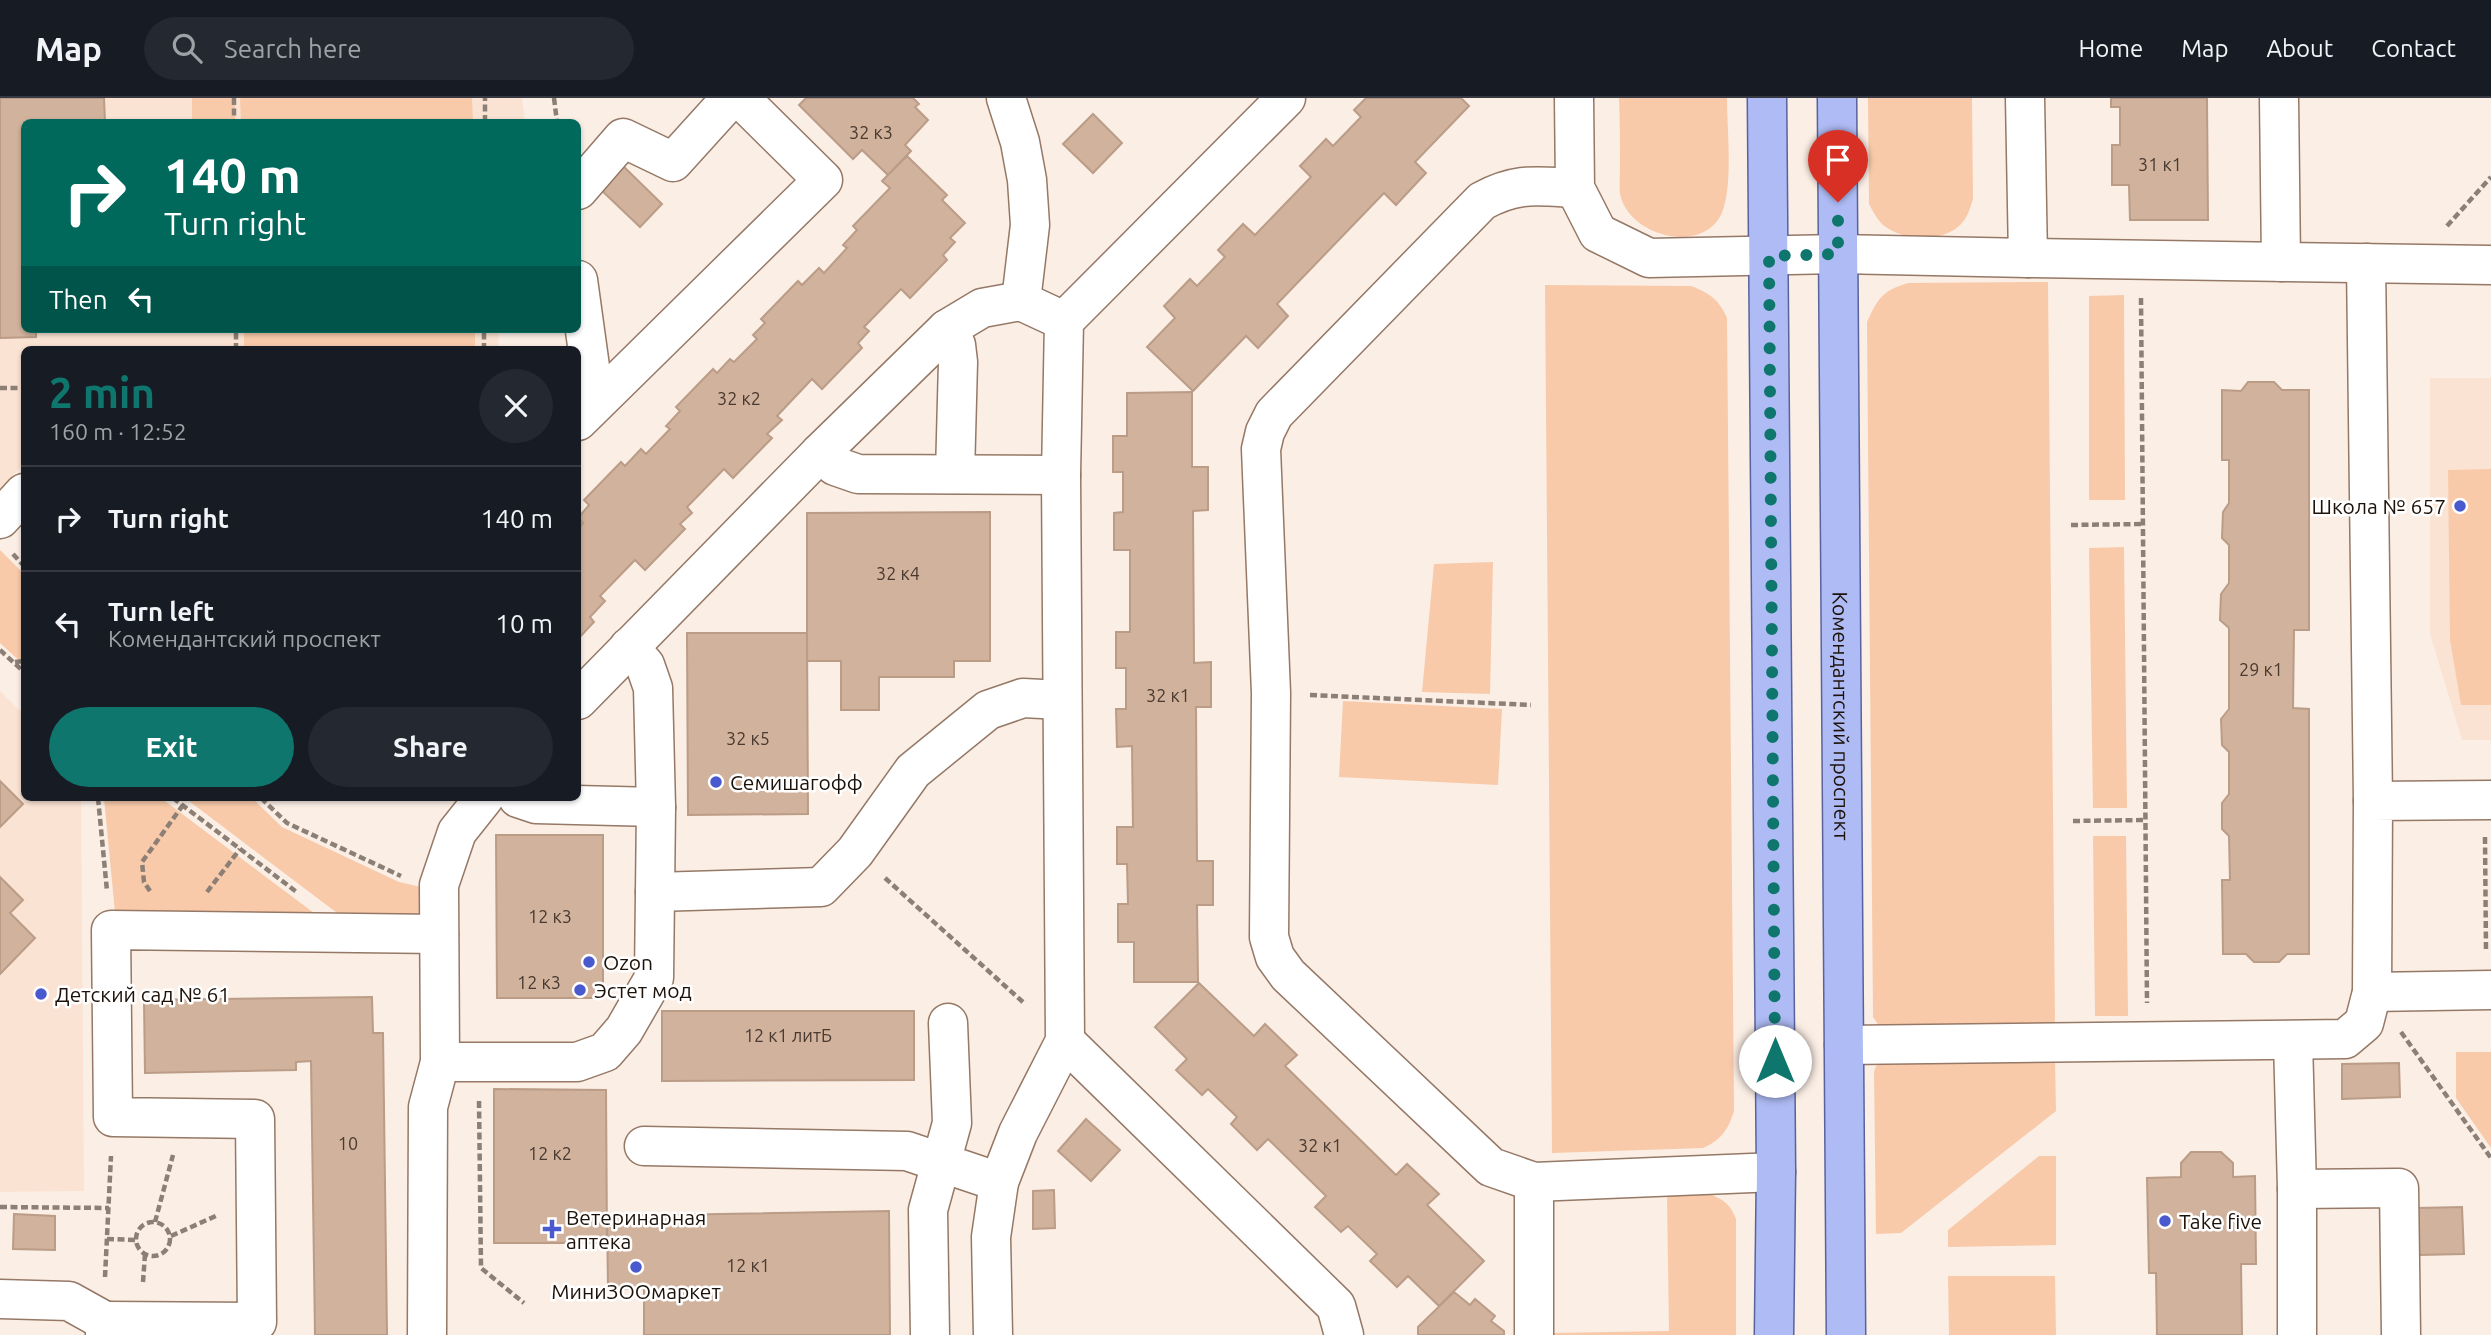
<!DOCTYPE html>
<html lang="en">
<head>
<meta charset="utf-8">
<style>
	:root { --surface:#171b24; --page:#242831; --text:#f1f3f6; --muted:#9ea1a6; --line:#363941; --accent:#0f766e }
	body { margin:0; font-family:Ubuntu,sans-serif; background:var(--page); color:var(--text); height:100vh; display:flex; flex-direction:column; font-size:26px; white-space:nowrap }
	* { box-sizing:border-box; margin:0 }
	p { font-size:23px; color:var(--muted) }
	.icon { flex:none; width:38px; height:38px; fill:none; stroke:currentColor; stroke-width:2; stroke-linecap:round; stroke-linejoin:round }
	.map { position:relative; flex:1; overflow:hidden }
	.panel { position:absolute; left:21px; top:248px; width:560px; height:455px; display:flex; flex-direction:column; background:var(--surface); border-radius:10px; box-shadow:0 2px 5px #0004 }
	.panel>* { flex:none }
	.banner { position:absolute; left:21px; top:21px; width:560px; height:214px; border-radius:10px; box-shadow:0 2px 5px #0004; background:#00695c; color:#fff; overflow:hidden }
	.pin { position:absolute; display:grid; place-items:center; width:60px; height:60px; color:#fff; margin:-72px -30px; border-radius:50% 50% 50% 0; rotate:-45deg; box-shadow:0 0 7px #0007 }
	.pin .icon { rotate:45deg }
	.me { position:absolute; width:77px; margin:-38px; rotate:0deg; stroke-linejoin:round; filter:drop-shadow(0 0 5px #0008) }
	.turn { display:flex; align-items:center; gap:24px; height:147px; padding:0 28px; font-size:32px }
	.turn .icon { width:91px; height:91px; stroke-width:2.5 }
	.turn b { display:block; font-size:49px; line-height:60px }
	.then { display:flex; align-items:center; height:66px; padding:0 28px; background:#0003; gap:14px; font-size:26px }
	.round { display:grid; place-items:center; flex:none; width:74px; height:74px; border-radius:37px; background:var(--page) }
	.overview { display:flex; align-items:center; justify-content:space-between; height:119px; padding:0 28px }
	h1 { font-size:42px; font-weight:700; line-height:52px; color:var(--accent) }
	.primary-button { display:flex; gap:14px; margin-top:auto; padding:14px 28px }
	.primary-button a { flex:1; height:80px; border-radius:42px; background:var(--accent); color:#fff; font-size:28px; font-weight:700; line-height:80px; text-align:center }
	.primary-button a+a { background:var(--page); color:var(--text) }
	ul { padding:0; list-style:none }
	li { display:flex; align-items:center; gap:21px; height:105px; padding:0 28px; border-top:2px solid var(--line) }
	li div { flex:1 }
	li b { display:block; font-size:26px }
	li em { font-style:normal }
	header { display:flex; align-items:center; gap:42px; box-sizing:border-box; height:98px; padding:0 35px; background:var(--surface); border-bottom:2px solid var(--line) }
	header strong { font-size:33px }
	nav { display:flex; gap:38px; margin-inline-start:auto; font-size:24px }
	.search { width:490px; height:63px; background:var(--page); display:flex; align-items:center; gap:18px; box-sizing:border-box; padding:0 24px; border-radius:38px; color:var(--muted); font-size:26px }
	.map>svg:first-child { display:block }
	.built { fill:#fbe3d3 }
	.green { fill:#f8caaa }
	.building { fill:#d1b29d; stroke:#ba9c87; stroke-width:2 }
	.lines { fill:none; stroke-linecap:round; stroke-linejoin:round }
	.minor-casing { stroke:#957865; stroke-width:41 }
	.major-casing { stroke:#58639e; stroke-width:41 }
	.path { stroke:#8b7f76; stroke-width:4.5; stroke-dasharray:7 3.5; stroke-linecap:butt }
	.minor { stroke:#fff; stroke-width:38 }
	.major { stroke:#aebbf4; stroke-width:38 }
	.route { stroke:#0f766e; stroke-width:12; stroke-dasharray:0 21.6 }
	.poi-dot { fill:#4959ce; stroke:#fff; stroke-width:2.5 }
	.labels { text-anchor:middle; dominant-baseline:central; stroke-width:5; stroke-linejoin:round; paint-order:stroke }
	.number-label { font-size:18px; fill:#4a3a2f }
	.poi-label { font-size:21px; fill:#1d120a; stroke:#fff; text-anchor:start }
	.street-label { font-size:21px; fill:#1d120a; stroke:#fff }
</style>
</head>
<body>
<header>
<strong>Map</strong>
<div class="search"><svg class="icon" aria-label="search" viewBox="0 0 24 24"><circle cx="10" cy="10" r="6"/><path d="M15 15l6 6"/></svg>Search here</div>
<nav><a>Home</a><a>Map</a><a>About</a><a>Contact</a></nav>
</header>
<div class="map">
<svg width="2491" height="1237" viewBox="0 0 2491 1237">
	<rect width="100%" height="100%" fill="#fbeee5"/>
	<!-- built -->
	<g class="built">
		<path d="M0,0H522L525,24H24V231H499L498,252H24V366L0,391Z"/>
		<path d="M2430,280H2491V642H2462L2430,536Z"/>
		<path d="M0,593L24,617V700H81L84,1093L0,1094Z"/>
	</g>
	<!-- green -->
	<g class="green">
		<rect x="192" y="0" width="43" height="24"/>
		<path d="M240,0H472L473,24H241Z"/>
		<path d="M1619,0H1727C1727,31 1733,83 1723,112C1707,158 1629,140 1620,96C1619,88 1620,78 1620,69C1620,46 1620,23 1619,0Z"/>
		<path d="M1868,0H1972L1973,101C1970,110 1968,119 1961,126C1946,143 1908,143 1889,131C1879,126 1874,115 1869,106Z"/>
		<path d="M2048,184L2055,927L1880,929L1873,919L1867,224C1878,200 1882,193 1908,185Z"/>
		<path d="M1545,187L1691,188C1710,195 1719,202 1727,220L1734,1013C1728,1032 1721,1042 1703,1050L1552,1055Z"/>
		<path d="M2124,197L2125,402H2089V198Z"/>
		<rect x="244" y="231" width="231" height="21"/>
		<path d="M2491,371V607H2461L2450,542L2448,372Z"/>
		<path d="M2124,449L2127,710H2093L2089,450Z"/>
		<path d="M0,452L24,476V567L0,545Z"/>
		<path d="M1493,464L1490,596L1422,594L1434,466Z"/>
		<path d="M1343,603L1502,611L1498,687L1339,679Z"/>
		<path d="M104,700H161L330,827L116,825Z"/>
		<path d="M185,700H252L282,729L399,784L434,792L432,830L353,827Z"/>
		<path d="M2093,738H2126L2128,918H2095Z"/>
		<path d="M2456,954H2491V1050L2456,1000Z"/>
		<path d="M2055,962L2056,1013L1901,1135L1876,1136L1874,974L1876,968L1881,966Z"/>
		<path d="M2039,1058H2056V1147L1948,1149V1132Z"/>
		<path d="M1710,1096C1724,1102 1731,1107 1736,1121V1237H1550V1235L1669,1233L1667,1097Z"/>
		<path d="M1948,1178H2055L2056,1237H1949Z"/>
	</g>
	<!-- building -->
	<g class="building">
		<path d="M0,0H104L105,24H24V231H36V239L0,240Z"/>
		<path d="M806,0H913L919,6L915,9L928,22L905,47L911,53L888,77L862,52L853,61L799,7Z"/>
		<path d="M1366,0H1461L1469,8L1415,64L1426,75L1396,107L1384,95L1277,206L1288,218L1258,250L1246,238L1193,293L1147,249L1175,220L1164,208L1190,181L1197,188L1225,159L1218,152L1243,126L1255,137L1311,79L1300,68L1326,41L1333,48L1361,19L1354,12Z"/>
		<path d="M2111,0H2207L2208,122H2130L2129,87H2112V47H2120V9H2111Z"/>
		<path d="M1093,16L1122,45L1093,75L1063,46Z"/>
		<path d="M907,58L947,97L942,102L965,125L950,140L955,144L943,157L947,162L910,200L901,191L864,229L869,233L858,245L862,250L822,291L812,281L777,318L782,322L767,336L772,340L733,380L724,371L687,409L692,415L680,426L685,431L645,472L635,462L600,498L605,503L590,519L594,524L578,541V431L583,425L578,420L589,407L584,402L621,364L625,368L641,351L646,356L670,331L666,328L680,313L676,309L713,271L717,275L730,261L734,264L757,241L753,237L765,225L761,221L798,183L802,187L819,170L824,175L847,150L843,147L857,132L853,128L890,90L882,83Z"/>
		<path d="M620,65L662,106L640,129L598,89Z"/>
		<path d="M2248,284H2274L2282,292H2309V532H2294L2293,610L2309,611V856H2287L2279,864H2254L2246,856H2223L2222,782H2230L2229,738L2222,731V705L2229,696V654L2222,647L2221,621L2229,611V530L2220,522L2221,496L2229,485V447L2222,440L2223,414L2229,405V362H2222V292L2241,293Z"/>
		<path d="M1192,294V369H1208V412L1193,413L1194,565L1211,564V609H1196L1197,763H1213V807H1197L1198,884H1134V844H1118V806H1128L1127,766H1117V729H1133L1132,648L1117,649L1116,611H1126V570H1116V534H1130V452H1114V415L1123,414V374H1113V338H1127V295Z"/>
		<path d="M990,414V563H954V579H879V612H841V563H807V415Z"/>
		<path d="M687,535H807L808,716L688,717Z"/>
		<path d="M0,683L23,706L0,729Z"/>
		<path d="M496,737H603V900H497Z"/>
		<path d="M0,779L23,802L10,815L35,840L0,876Z"/>
		<path d="M1199,885L1254,938L1265,926L1297,957L1285,968L1396,1077L1407,1066L1439,1096L1427,1107L1484,1163L1439,1208L1408,1178L1397,1189L1370,1163L1377,1156L1348,1128L1341,1134L1315,1109L1326,1098L1268,1041L1257,1052L1231,1026L1237,1019L1208,991L1202,997L1176,972L1187,961L1155,929Z"/>
		<path d="M372,899L373,935H383L387,1237H315L311,963L296,964V972L145,975L144,902Z"/>
		<path d="M662,913H914V982L662,983Z"/>
		<path d="M2399,965L2400,999L2342,1001V966Z"/>
		<path d="M494,991L606,992L607,1145H494Z"/>
		<path d="M1086,1021L1120,1052L1091,1083L1058,1053Z"/>
		<path d="M2191,1054H2221L2233,1065V1079L2255,1078L2256,1166H2241L2242,1237H2157L2156,1175H2149L2147,1080L2181,1079V1065Z"/>
		<path d="M1054,1092L1055,1130L1033,1131V1093Z"/>
		<path d="M2462,1109L2464,1156L2419,1157L2418,1110Z"/>
		<path d="M889,1113L890,1237H644V1190L608,1191L607,1118Z"/>
		<path d="M14,1116L55,1118V1152L13,1151Z"/>
		<path d="M1454,1194L1470,1207L1475,1201L1495,1218L1491,1223L1504,1233V1237H1418V1229Z"/>
	</g>
	<g class="lines">
		<!-- minor casing -->
		<g class="minor-casing">
			<g id="minor">
				<path d="M1006,0L1020,44L1027,82L1030,127L1021,203"/>
				<path d="M1574,0L1575,90L1598,135L1649,160L1838,156L2028,160L2025,0"/>
				<path d="M2279,0L2281,164"/>
				<path d="M1575,90C1536,88 1517,84 1482,103L1274,316L1265,334L1261,351L1271,595L1269,839L1275,859L1288,877L1491,1069L1534,1084L1776,1074"/>
				<path d="M578,92L623,40L673,64L731,0"/>
				<path d="M2028,160L2491,167"/>
				<path d="M2366,165L2373,703"/>
				<path d="M578,182L595,305"/>
				<path d="M947,231L956,247L958,264L955,376"/>
				<path d="M578,323L823,82L740,0"/>
				<path d="M820,355L835,368L858,376L1061,377"/>
				<path d="M0,421L24,395"/>
				<path d="M578,602L820,355L947,231L982,210L1021,203L1064,223"/>
				<path d="M518,700L536,706L656,709"/>
				<path d="M655,794L821,789L855,754L913,673L988,612L1023,600L1061,602"/>
				<path d="M2372,894L2491,892"/>
				<path d="M1065,943L1336,1208L1344,1237"/>
				<path d="M2293,943L2297,1091V1237"/>
				<path d="M1844,947L2345,941L2364,925L2372,894L2373,703L2491,702"/>
				<path d="M440,964H577L605,954L624,932L654,880L656,709L653,590L645,567L629,549"/>
				<path d="M644,1048L907,1053L999,1084"/>
				<path d="M1534,1084V1237"/>
				<path d="M2297,1091L2399,1090L2401,1237"/>
				<path d="M0,1201L69,1203L105,1223"/>
				<path d="M105,1237V1223L257,1224L255,1021L113,1019L111,832L439,836"/>
				<path d="M427,1237L428,1009L440,964L439,787L457,734L484,700"/>
				<path d="M930,1237L928,1112L952,1025L948,925"/>
				<path d="M993,1237L991,1139L999,1084L1018,1035L1065,943L1061,377L1064,223L1286,0"/>
			</g>
		</g>
		<!-- major casing -->
		<g class="major-casing">
			<g id="major">
				<path d="M1767,0L1776,1074L1774,1237"/>
				<path id="s1" d="M1837,0L1846,1237"/>
			</g>
		</g>
		<!-- path -->
		<g class="path">
			<path d="M234,0V24"/>
			<path d="M554,0L557,24"/>
			<path d="M485,24V0"/>
			<path d="M2447,128L2491,79"/>
			<path d="M2141,200L2147,905"/>
			<path d="M236,252V231"/>
			<path d="M484,252V231"/>
			<path d="M0,290H24"/>
			<path d="M2071,427L2143,426"/>
			<path d="M13,456L24,468"/>
			<path d="M0,552L24,574"/>
			<path d="M15,564L24,563"/>
			<path d="M1310,597L1531,607"/>
			<path d="M98,700L107,793"/>
			<path d="M173,700L298,795"/>
			<path d="M261,700L287,725L401,778"/>
			<path d="M2073,723L2145,722"/>
			<path d="M2485,739L2486,853"/>
			<path d="M885,780L1024,905"/>
			<path d="M150,793L144,784L142,764L183,707"/>
			<path d="M207,794L240,751"/>
			<path d="M2401,934L2491,1060"/>
			<path d="M479,1003L481,1170L524,1205"/>
			<path d="M0,1109L109,1110"/>
			<circle cx="153" cy="1141" r="17"/>
			<path d="M155,1124L173,1057"/>
			<path d="M171,1138L218,1117"/>
			<path d="M107,1141L136,1142"/>
			<path d="M105,1179L111,1058"/>
			<path d="M143,1184L145,1156"/>
		</g>
		<!-- minor -->
		<use href="#minor" class="minor"/>
		<!-- major -->
		<use href="#major" class="major"/>
	</g>
	<g class="lines">
		<!-- route -->
		<path class="route" d="M1775,963L1769,158L1838,156V104"/>
	</g>
	<!-- markers -->
	<g class="poi-dot">
		<circle cx="2460" cy="408" r="7"/>
		<circle cx="716" cy="684" r="7"/>
		<circle cx="589" cy="864" r="7"/>
		<circle cx="580" cy="892" r="7"/>
		<circle cx="41" cy="896" r="7"/>
		<circle cx="2165" cy="1123" r="7"/>
		<path d="M548.5 1120.5h7v7h7v7h-7v7h-7v-7h-7v-7h7z"/>
		<circle cx="636" cy="1169" r="7"/>
	</g>
	<g class="labels">
		<!-- number labels -->
		<g class="number-label">
			<text x="871" y="34">32 к3</text>
			<text x="2160" y="66">31 к1</text>
			<text x="739" y="300">32 к2</text>
			<text x="898" y="475">32 к4</text>
			<text x="2261" y="571">29 к1</text>
			<text x="1168" y="597">32 к1</text>
			<text x="748" y="640">32 к5</text>
			<text x="550" y="818">12 к3</text>
			<text x="539" y="884">12 к3</text>
			<text x="788" y="937">12 к1 литБ</text>
			<text x="348" y="1045">10</text>
			<text x="1320" y="1047">32 к1</text>
			<text x="550" y="1055">12 к2</text>
			<text x="748" y="1167">12 к1</text>
		</g>
		<!-- poi labels -->
		<g class="poi-label">
			<text x="2446" y="408" text-anchor="end">Школа № 657</text>
			<text x="730" y="684">Семишагофф</text>
			<text x="603" y="864">Ozon</text>
			<text x="594" y="892">Эстет мод</text>
			<text x="55" y="896">Детский сад № 61</text>
			<text x="566" y="1119">Ветеринарная<tspan x="566" dy="24">аптека</tspan></text>
			<text x="2179" y="1123">Take five</text>
			<text x="636" y="1193" text-anchor="middle">МиниЗООмаркет</text>
		</g>
		<!-- street labels -->
		<g class="street-label">
			<text stroke="none"><textPath href="#s1" startOffset="618">Комендантский проспект</textPath></text>
		</g>
	</g>
</svg>
<div class="pin" style="left:1838px;top:104px;background:#d93025"><svg class="icon" aria-label="arrive" viewBox="0 0 24 24"><path d="M6 21V4h12l-3 4 3 4H6"/></svg></div>
<svg class="me" style="left:1775px;top:963px" viewBox="-20 -20 40 40"><circle r="19" fill="#fff"/><path d="M0-13L10 11 0 6-10 11z" fill="#0f766e"/></svg>
<div class="banner">
<div class="turn"><svg class="icon" aria-label="right" viewBox="0 0 24 24"><path d="M7 20v-9h11M14 6l5 5-5 5"/></svg><div><b>140 m</b>Turn right</div></div>
<div class="then">Then<svg class="icon" aria-label="left" viewBox="0 0 24 24"><path d="M17 20v-9H6M10 6l-5 5 5 5"/></svg></div>
</div>
<section class="panel">
<div class="overview"><div><h1>2 min</h1><p>160 m · 12:52</p></div><a class="round"><svg class="icon" aria-label="close" viewBox="0 0 24 24"><path d="M6 6l12 12M18 6L6 18"/></svg></a></div>
<ul>
<li><svg class="icon" aria-label="right" viewBox="0 0 24 24"><path d="M7 20v-9h11M14 6l5 5-5 5"/></svg><div><b>Turn right</b></div><em>140 m</em></li>
<li><svg class="icon" aria-label="left" viewBox="0 0 24 24"><path d="M17 20v-9H6M10 6l-5 5 5 5"/></svg><div><b>Turn left</b><p>Комендантский проспект</p></div><em>10 m</em></li>
</ul>
<div class="primary-button"><a>Exit</a><a>Share</a></div>
</section>
</div>
</body>
</html>
